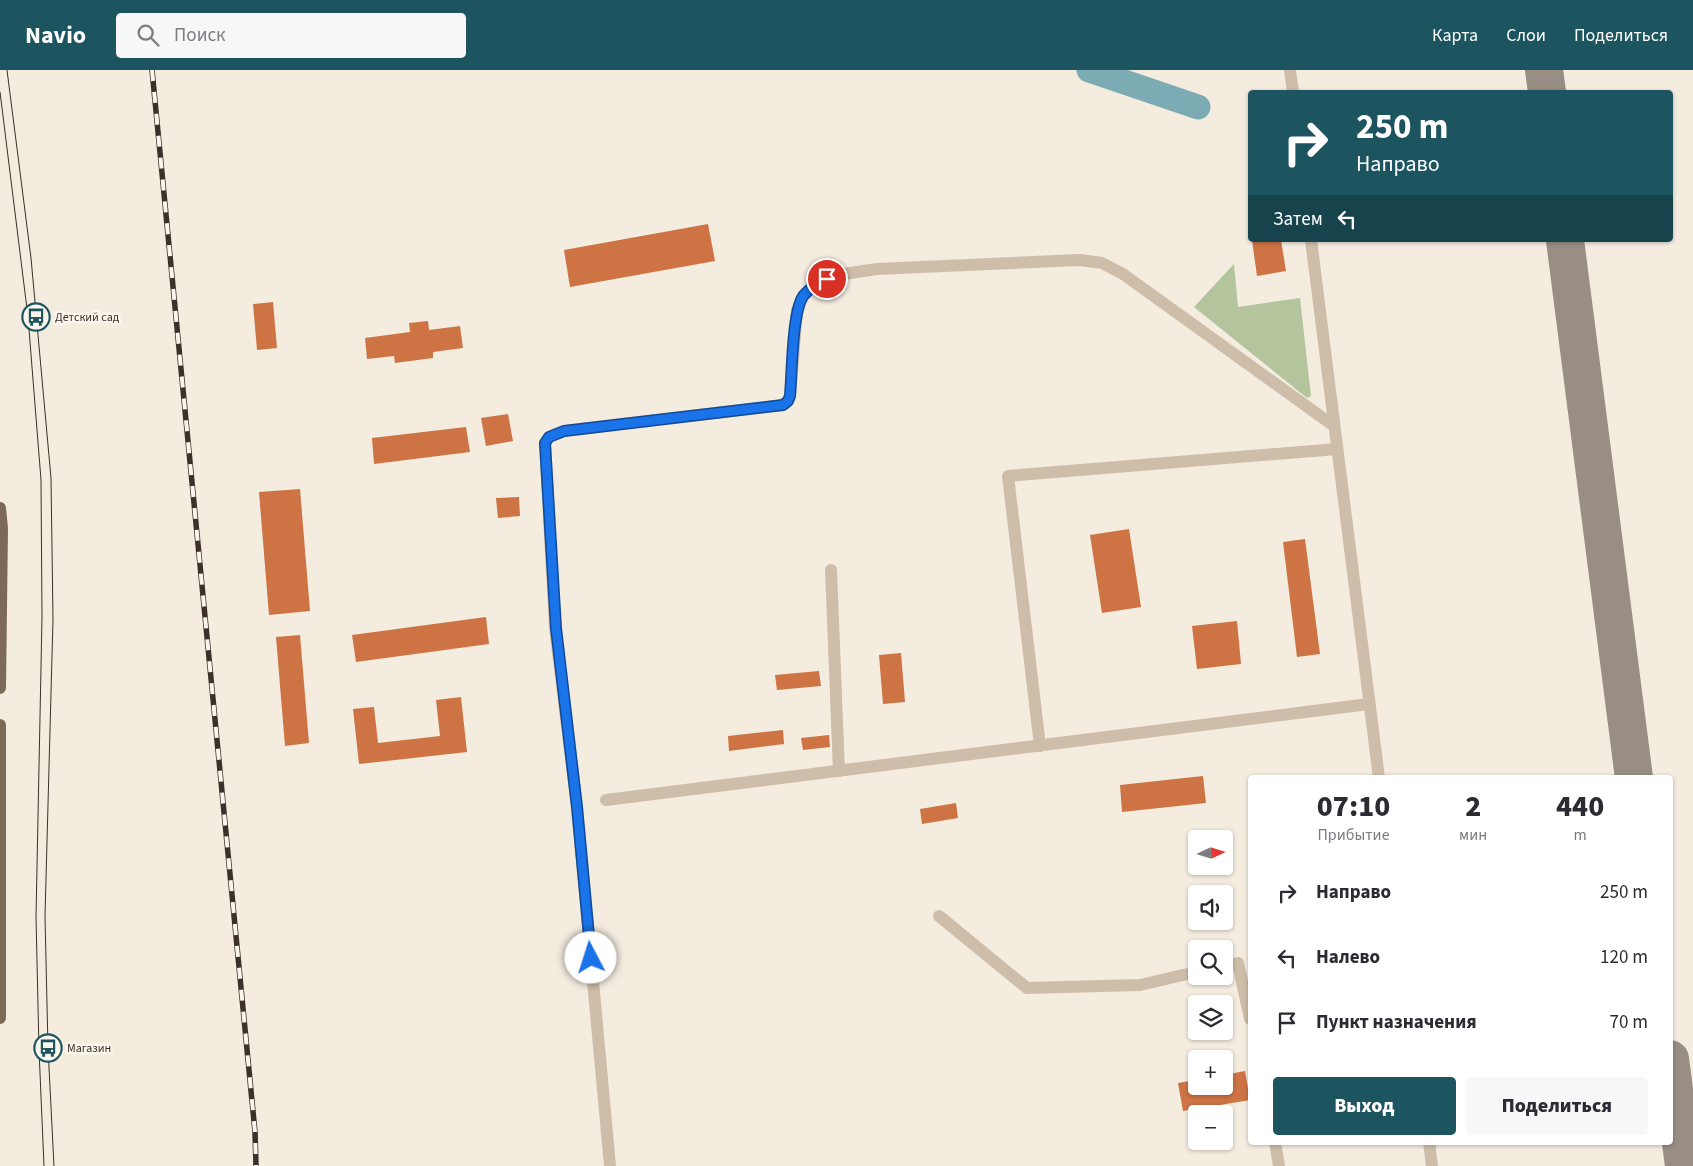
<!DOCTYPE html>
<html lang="ru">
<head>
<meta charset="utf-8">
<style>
	:root { --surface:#fff; --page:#f7f7f7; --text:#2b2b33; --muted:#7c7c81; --accent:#1c545f }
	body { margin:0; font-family:"Source Sans 3",sans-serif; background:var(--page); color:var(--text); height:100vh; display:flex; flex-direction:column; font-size:19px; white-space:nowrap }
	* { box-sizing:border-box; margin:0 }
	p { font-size:16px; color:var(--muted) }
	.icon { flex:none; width:28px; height:28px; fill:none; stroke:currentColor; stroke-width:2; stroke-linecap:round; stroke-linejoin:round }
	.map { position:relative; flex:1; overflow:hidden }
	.panel { position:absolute; left:1248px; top:705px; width:425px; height:370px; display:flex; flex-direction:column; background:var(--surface); border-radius:5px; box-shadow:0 1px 4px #0004 }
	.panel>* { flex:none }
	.guide { position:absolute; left:1248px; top:20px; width:425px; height:152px; border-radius:5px; box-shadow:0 1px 4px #0004; background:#1c545f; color:#fff; overflow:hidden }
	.needle { width:32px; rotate:86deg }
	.buttons { position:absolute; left:1188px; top:760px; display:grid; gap:10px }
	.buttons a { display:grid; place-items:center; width:45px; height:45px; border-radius:5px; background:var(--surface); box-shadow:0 1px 4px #0004; font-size:25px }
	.pin { position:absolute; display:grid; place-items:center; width:42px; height:42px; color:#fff; margin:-21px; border:2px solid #fff; border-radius:50%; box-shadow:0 1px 5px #0007 }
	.me { position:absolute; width:55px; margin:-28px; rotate:355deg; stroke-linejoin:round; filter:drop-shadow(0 0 4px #0008) }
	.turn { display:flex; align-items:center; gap:18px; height:105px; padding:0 25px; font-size:22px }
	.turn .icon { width:65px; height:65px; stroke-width:2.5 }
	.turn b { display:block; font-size:35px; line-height:42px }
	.then { display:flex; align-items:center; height:48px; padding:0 25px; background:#0003; gap:10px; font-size:19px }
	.eta { display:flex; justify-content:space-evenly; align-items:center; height:85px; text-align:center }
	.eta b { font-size:30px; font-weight:800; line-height:35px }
	.button { display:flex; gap:10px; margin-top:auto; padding:10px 25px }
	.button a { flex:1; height:58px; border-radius:5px; background:var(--accent); color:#fff; font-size:20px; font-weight:800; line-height:58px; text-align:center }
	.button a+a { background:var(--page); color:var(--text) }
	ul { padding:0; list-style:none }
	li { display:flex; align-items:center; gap:15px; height:65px; padding:0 25px }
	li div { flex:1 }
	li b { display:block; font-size:19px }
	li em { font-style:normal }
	header { display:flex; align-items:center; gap:30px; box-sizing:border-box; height:70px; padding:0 25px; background:var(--accent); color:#fff }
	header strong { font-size:24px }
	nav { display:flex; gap:28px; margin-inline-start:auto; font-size:18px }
	.search { width:350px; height:45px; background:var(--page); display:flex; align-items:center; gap:12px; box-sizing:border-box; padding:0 18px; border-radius:5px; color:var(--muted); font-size:19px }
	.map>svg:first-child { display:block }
	.green { fill:#b4c59d }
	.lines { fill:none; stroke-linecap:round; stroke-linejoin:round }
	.river { stroke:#7cabb3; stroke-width:25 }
	.taxiway { stroke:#988e84; stroke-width:38 }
	.building { fill:#cd7344 }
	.minor { stroke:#cebea9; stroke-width:12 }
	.major { stroke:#7d695a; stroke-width:12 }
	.tram { stroke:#3b312a; stroke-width:1 }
	.rail-casing { stroke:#3b312a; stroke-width:5.5 }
	.rail { stroke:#fbf6ec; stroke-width:4; stroke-dasharray:11; stroke-linecap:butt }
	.route-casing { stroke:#114b97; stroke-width:12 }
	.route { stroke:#1a73e8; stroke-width:9 }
	.labels { text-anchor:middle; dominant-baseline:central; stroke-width:5; stroke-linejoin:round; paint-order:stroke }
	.poi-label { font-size:12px; fill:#3b312a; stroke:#fbf6ec; text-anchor:start }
</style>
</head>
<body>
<header>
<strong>Navio</strong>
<div class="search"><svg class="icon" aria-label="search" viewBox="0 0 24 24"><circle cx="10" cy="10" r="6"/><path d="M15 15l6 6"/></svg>Поиск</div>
<nav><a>Карта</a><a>Слои</a><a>Поделиться</a></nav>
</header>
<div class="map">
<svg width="1693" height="1096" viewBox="0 0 1693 1096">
	<rect width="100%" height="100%" fill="#f4ecdf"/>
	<!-- green -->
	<path class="green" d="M1234,194L1238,237L1300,228L1311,326L1307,328L1194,237Z"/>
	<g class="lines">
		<!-- river -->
		<path class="river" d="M1089,0L1198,37"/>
		<!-- taxiway -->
		<g class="taxiway">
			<path d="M1544,0L1547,22"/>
			<path d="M1565,170L1634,708"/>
			<path d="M1670,989L1684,1096"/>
		</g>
	</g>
	<!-- building -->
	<g class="building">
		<path d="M708,154L715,191L570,217L564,180Z"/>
		<path d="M1252,170H1281L1286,201L1257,206Z"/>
		<path d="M273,232L277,278L257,280L253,234Z"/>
		<path d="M428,251L429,260L460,256L463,278L433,282V288L395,293L394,286L367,289L365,268L410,262L409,253Z"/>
		<path d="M508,344L513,371L486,376L481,348Z"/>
		<path d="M466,357L470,382L374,394L372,368Z"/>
		<path d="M300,419L310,541L269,545L259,422Z"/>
		<path d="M519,427L520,446L498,448L496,428Z"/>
		<path d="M1129,459L1141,537L1102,543L1090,465Z"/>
		<path d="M1305,469L1320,584L1297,587L1283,472Z"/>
		<path d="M486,547L489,574L356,592L352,565Z"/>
		<path d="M1237,551L1241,594L1197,599L1192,556Z"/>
		<path d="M300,565L309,673L285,676L276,567Z"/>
		<path d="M901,583L905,632L883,634L879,585Z"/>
		<path d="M819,601L821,616L777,620L775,605Z"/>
		<path d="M461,627L467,682L359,694L353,639L374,637L378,673L440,666L436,630Z"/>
		<path d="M783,660L784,674L729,681L728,666Z"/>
		<path d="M829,665L830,677L803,680L801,668Z"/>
		<path d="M1203,706L1206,733L1122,742L1120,715Z"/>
		<path d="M956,733L958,748L922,754L920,739Z"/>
		<path d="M1245,1001L1250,1030L1183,1041L1178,1013L1196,1010V1016H1224V1005Z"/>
	</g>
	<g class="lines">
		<!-- minor -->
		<g class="minor">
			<path d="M1290,0L1293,22"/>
			<path d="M1311,170L1379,708"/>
			<path d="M831,500L839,701"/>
			<path d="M1040,676L1008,406L1337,379"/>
			<path d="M606,730L1369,634"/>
			<path d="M939,846L1027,918L1140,915L1196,902"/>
			<path d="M1224,896L1238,893L1250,949"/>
			<path d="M1275,1072L1279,1096"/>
			<path d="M1429,1072L1432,1096"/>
			<path d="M610,1096L577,737L555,558L545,373L549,367L564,361L783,335L788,331L790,326L797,240L803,226L816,214L837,205L877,199L1055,191L1080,190L1102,193L1123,204L1334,356"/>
		</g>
		<!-- major -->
		<g class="major">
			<path d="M0,438L2,458L0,618"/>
			<path d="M0,655V948"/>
		</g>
		<!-- tram -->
		<g class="tram">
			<path d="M7,0L31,188L51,408L53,549L45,846L48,978L54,1096"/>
			<path d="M0,22L28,247L41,410L42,547L36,847L39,980L44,1096"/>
		</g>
		<!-- rail casing -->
		<g class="rail-casing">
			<path id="rail" d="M152,0L255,1062L256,1096"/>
		</g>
		<!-- rail -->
		<use href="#rail" class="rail"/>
	</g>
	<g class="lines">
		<!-- route casing -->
		<g class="route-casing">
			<path id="route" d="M591,888L577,737L556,558L545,373L549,367L564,361L783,335L788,331L790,326C792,305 792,239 804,225C810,218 818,213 827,209"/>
		</g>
		<!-- route -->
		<use href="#route" class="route"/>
	</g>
	<!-- icons -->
	<defs>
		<g id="bus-ring" transform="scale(1.4375)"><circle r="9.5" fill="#fbf6ec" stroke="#1c545f" stroke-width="1.5"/><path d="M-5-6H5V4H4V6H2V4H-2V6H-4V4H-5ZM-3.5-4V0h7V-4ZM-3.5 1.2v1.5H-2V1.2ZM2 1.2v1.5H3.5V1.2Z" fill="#1c545f"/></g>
	</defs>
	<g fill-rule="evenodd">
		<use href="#bus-ring" x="36" y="247"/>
		<use href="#bus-ring" x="48" y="978"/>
	</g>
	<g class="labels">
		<!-- poi labels -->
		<g class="poi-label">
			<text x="55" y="247">Детский сад</text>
			<text x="67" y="978">Магазин</text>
		</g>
	</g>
</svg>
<div class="buttons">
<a><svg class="needle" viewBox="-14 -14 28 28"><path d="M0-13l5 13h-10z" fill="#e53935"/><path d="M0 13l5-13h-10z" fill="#7c7c81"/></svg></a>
<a><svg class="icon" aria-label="sound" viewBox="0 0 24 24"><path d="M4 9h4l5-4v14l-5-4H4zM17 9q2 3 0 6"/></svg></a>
<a><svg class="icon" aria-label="search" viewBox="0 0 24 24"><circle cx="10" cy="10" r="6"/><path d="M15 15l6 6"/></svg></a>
<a><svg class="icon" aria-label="layers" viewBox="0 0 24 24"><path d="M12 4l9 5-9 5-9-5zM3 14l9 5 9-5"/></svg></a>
<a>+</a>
<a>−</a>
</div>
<div class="pin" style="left:827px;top:209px;background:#d93025"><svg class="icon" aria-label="arrive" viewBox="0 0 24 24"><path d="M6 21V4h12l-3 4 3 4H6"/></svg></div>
<svg class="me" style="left:591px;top:888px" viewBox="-20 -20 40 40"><circle r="19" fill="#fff"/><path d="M0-13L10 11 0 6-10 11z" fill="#1a73e8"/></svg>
<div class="guide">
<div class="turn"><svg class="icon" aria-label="right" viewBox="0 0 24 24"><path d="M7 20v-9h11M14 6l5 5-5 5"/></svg><div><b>250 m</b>Направо</div></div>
<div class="then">Затем<svg class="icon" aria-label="left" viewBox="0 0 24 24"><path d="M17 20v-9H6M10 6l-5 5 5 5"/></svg></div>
</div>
<section class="panel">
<div class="eta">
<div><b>07:10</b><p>Прибытие</p></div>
<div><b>2</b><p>мин</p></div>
<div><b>440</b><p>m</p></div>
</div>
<ul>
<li><svg class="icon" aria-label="right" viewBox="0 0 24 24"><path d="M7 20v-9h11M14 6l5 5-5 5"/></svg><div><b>Направо</b></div><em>250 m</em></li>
<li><svg class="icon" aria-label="left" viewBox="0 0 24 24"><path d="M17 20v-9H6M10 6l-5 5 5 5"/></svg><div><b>Налево</b></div><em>120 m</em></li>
<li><svg class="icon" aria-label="arrive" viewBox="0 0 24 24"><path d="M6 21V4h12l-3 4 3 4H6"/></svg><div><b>Пункт назначения</b></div><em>70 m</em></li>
</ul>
<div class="button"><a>Выход</a><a>Поделиться</a></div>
</section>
</div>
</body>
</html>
